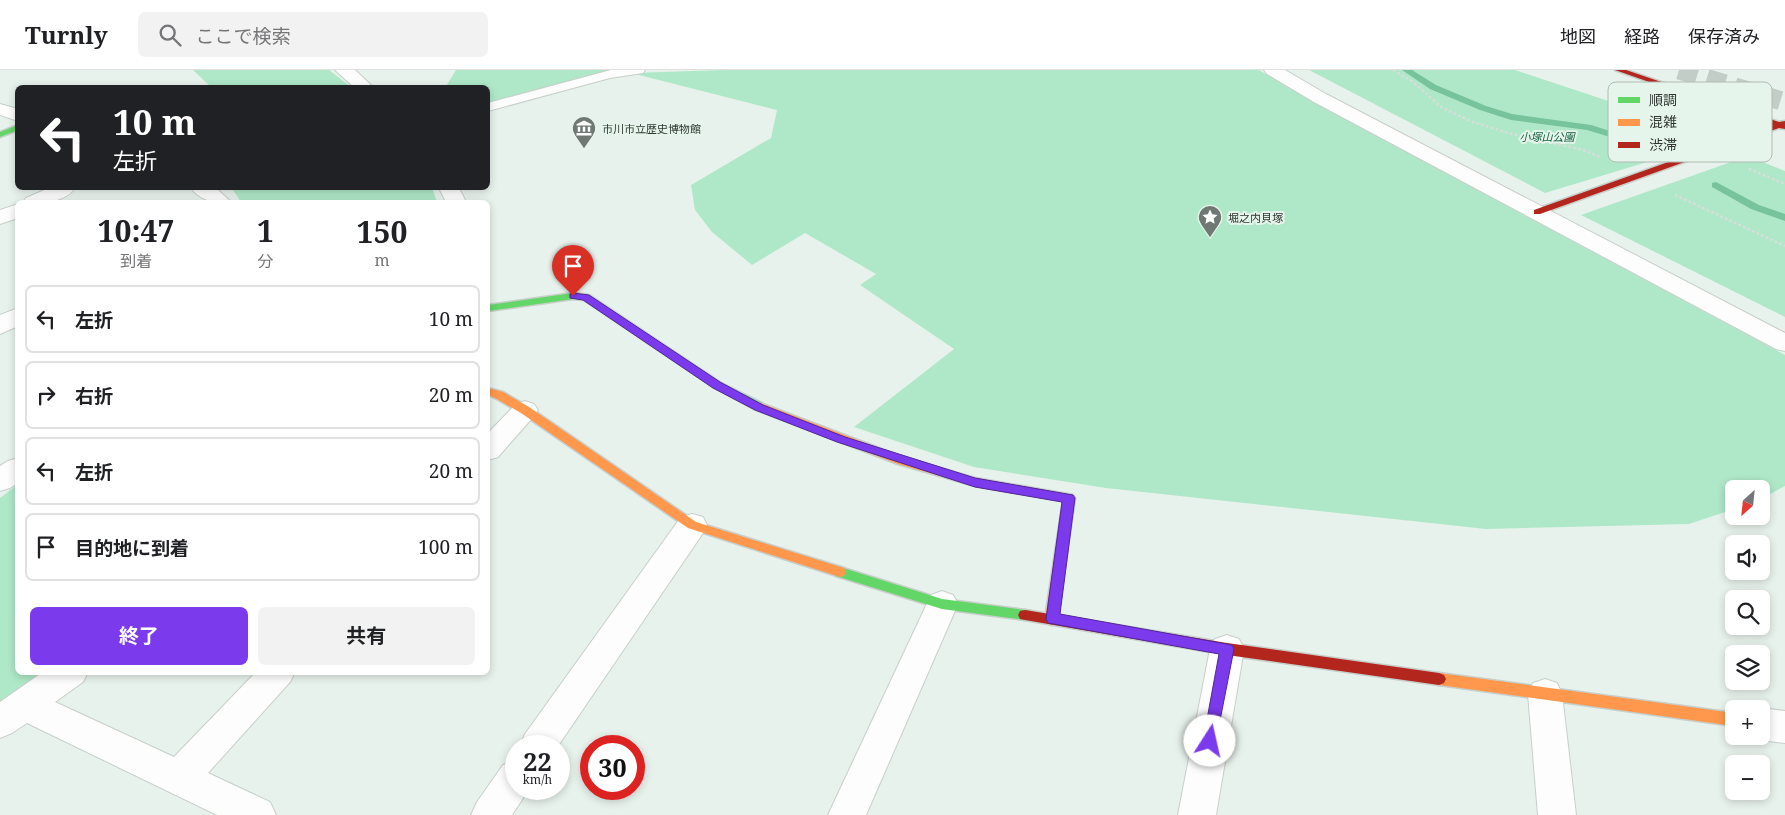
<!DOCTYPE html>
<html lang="ja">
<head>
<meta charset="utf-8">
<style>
	:root { --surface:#fff; --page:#f2f2f2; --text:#202124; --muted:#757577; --line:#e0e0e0; --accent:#7c3aed }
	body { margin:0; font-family:"Noto Serif","Noto Sans JP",serif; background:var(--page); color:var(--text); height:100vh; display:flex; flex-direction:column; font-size:19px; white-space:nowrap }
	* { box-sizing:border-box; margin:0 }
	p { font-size:16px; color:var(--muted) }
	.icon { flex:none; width:28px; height:28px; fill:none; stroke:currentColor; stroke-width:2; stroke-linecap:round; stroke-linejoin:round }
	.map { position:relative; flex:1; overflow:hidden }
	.sheet { position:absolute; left:15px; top:130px; width:475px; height:475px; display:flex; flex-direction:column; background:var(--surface); border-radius:8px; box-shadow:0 2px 8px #0003 }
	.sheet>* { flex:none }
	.banner { position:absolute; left:15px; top:15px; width:475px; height:105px; border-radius:8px; box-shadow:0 2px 8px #0003; background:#202124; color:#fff; overflow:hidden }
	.needle { width:32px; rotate:207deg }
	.fabs { position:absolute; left:1725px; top:410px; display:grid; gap:10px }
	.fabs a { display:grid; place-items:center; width:45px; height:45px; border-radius:8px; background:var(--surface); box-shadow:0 2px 8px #0003; font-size:25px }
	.speed { position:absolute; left:505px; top:665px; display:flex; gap:10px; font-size:25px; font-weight:700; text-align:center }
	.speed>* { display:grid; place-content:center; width:65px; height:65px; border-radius:50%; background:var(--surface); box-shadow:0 2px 8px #0003; line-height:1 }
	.speed small { font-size:12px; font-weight:400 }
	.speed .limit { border:8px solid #d22; background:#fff; color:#111 }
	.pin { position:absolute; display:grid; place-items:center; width:42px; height:42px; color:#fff; margin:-51px -21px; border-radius:50% 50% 50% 0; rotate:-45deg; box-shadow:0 0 5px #0007 }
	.pin .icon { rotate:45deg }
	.me { position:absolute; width:55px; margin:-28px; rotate:10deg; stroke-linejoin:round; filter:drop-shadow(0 0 4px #0008) }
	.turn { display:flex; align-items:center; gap:18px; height:105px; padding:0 15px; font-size:22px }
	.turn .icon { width:65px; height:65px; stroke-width:2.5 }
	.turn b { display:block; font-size:35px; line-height:42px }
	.eta { display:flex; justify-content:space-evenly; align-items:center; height:85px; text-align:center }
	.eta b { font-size:30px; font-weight:700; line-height:35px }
	.primary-button { display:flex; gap:10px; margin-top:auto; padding:10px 15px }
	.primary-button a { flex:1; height:58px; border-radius:8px; background:var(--accent); color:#fff; font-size:20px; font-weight:700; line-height:58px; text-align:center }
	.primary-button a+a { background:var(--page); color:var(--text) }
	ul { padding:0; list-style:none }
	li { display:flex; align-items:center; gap:15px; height:68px; margin:0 10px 8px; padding:0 5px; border:2px solid var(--line); border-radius:8px }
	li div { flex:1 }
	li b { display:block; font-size:19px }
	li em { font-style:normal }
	header { display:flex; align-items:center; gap:30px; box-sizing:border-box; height:70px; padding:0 25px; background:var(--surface); border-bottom:1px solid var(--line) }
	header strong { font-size:24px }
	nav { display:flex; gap:28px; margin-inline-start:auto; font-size:18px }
	.search { width:350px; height:45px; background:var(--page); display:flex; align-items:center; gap:12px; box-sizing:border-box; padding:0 18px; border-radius:8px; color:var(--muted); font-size:19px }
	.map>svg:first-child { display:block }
	.green { fill:#afe8c8 }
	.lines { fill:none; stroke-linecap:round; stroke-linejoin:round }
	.stream { fill:#77c39c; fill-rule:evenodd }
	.highway-tunnel { stroke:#c3cdc7; stroke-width:19; stroke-dasharray:19 10; stroke-linecap:butt }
	.lane-casing { stroke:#c8cfca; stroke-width:2 }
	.street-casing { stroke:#c8cfca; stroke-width:2 }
	.fast-casing { stroke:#c8cfca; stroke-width:3 }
	.slow-casing { stroke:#c8cfca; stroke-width:3 }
	.jam-casing { stroke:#c8cfca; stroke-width:3 }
	.path { stroke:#d9dcda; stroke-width:2.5; stroke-dasharray:2.5 2.5; stroke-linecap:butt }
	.lane { fill:#fcfdfc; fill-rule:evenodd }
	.street { fill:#fcfdfc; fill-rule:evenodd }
	.fast { fill:#63d668; fill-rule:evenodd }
	.slow { fill:#ff974d; fill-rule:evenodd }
	.jam { fill:#b3261e; fill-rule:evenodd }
	.route { fill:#7c3aed; stroke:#51269a }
	.labels { text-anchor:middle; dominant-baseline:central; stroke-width:4; stroke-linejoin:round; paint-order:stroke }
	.far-poi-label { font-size:11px; fill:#303733; stroke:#e5f5eb; text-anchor:start }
	.far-park-label { font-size:11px; font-style:italic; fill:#13603d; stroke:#e5f5eb }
	.key { fill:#e5f5eb; stroke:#afbcb4; stroke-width:1 }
	.key-label { font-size:14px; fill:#303733 }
</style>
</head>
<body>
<header>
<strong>Turnly</strong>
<div class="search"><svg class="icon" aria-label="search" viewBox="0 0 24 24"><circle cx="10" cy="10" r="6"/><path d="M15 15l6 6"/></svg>ここで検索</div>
<nav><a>地図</a><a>経路</a><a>保存済み</a></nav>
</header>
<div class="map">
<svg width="1785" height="745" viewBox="0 0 1785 745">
	<rect width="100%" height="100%" fill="#e8f2ec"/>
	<!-- green -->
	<g class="green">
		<path d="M193,0H329L351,17H211Z"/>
		<path d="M456,0H612L488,33V18H445Z"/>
		<path d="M724,0H1259L1310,30L1785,285V416L1761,429V419H1734V439L1689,454L1486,459L1106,418L974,397L854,357L954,279L860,215L876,204L805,163L752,195L712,162L695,140L691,115L771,68L777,40L631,3Z"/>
		<path d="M1309,0H1515L1723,69L1545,123Z"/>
		<path d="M1748,86L1785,101V247L1581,145Z"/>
		<path d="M239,118H432L437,132H241L233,120Z"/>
		<path d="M17,415L18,602L47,603L0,636V428Z"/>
	</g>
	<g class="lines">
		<!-- stream -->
		<g class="stream">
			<path d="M1402,0H1412L1436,15L1486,36L1512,44L1591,55L1626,66L1647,78L1642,81L1639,80L1620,70L1587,60L1511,50L1480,40L1430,19Z"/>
			<path d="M1716,112L1759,135L1785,144V151L1751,139L1712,117V113Z"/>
		</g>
		<!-- highway-tunnel -->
		<path class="highway-tunnel" d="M1679,0L1785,32"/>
		<!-- lane casing -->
		<g class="lane-casing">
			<path id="lane" d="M611,0H645L643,3L610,8L488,41V33Z"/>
		</g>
		<!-- street casing -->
		<g class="street-casing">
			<g id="street">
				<path d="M335,0H355L374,18H355Z"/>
				<path d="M1264,0H1285L1326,24L1785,263V281L1776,279L1314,32L1267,4Z"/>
				<path d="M0,34L18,39V51L0,45Z"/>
				<path d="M49,118H75C65,133 39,134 23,132L26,128Z"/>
				<path d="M191,118H216L231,132C217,134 200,131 191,118Z"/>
				<path d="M439,118H459L466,132H446Z"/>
				<path d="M18,134V148L0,154V140Z"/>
				<path d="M18,238V256L0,264V245Z"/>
				<path d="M525,331L534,334L538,340L534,346L498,387L488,390V363L516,334Z"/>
				<path d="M18,388V413L10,418L0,421V396L8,391Z"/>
				<path d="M692,444L703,447L707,455L703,463L558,676H520L525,664L681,447Z"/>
				<path d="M942,521L953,525L958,534L866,745H828L931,525Z"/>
				<path d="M1227,565L1239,569L1244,579L1216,745H1178L1210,579L1215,569Z"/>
				<path d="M43,602H88L83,612L55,632L174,687L256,602H295L290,612L208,703L270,732L276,745H217L27,653L12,663L0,668V632Z"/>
				<path d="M1545,609L1557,613L1562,624L1576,745H1538L1528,624L1533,613Z"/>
				<path d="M1761,638L1785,641V673L1761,670L1751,666H1761V639H1759Z"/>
				<path d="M516,690V719H529L512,745H471L477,732L503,695Z"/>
			</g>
		</g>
		<!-- fast casing -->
		<g class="fast-casing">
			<g id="fast">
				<path d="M18,55V60L0,67V62Z"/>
				<path d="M573,223L589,225L721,313L762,333L763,336L758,340L754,339L713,317L584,230L573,229L488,241V235Z"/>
				<path d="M840,497L942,529L1025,540L1030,541L1032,545L1030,549L1025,550L942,539L836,506L834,502L836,498Z"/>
			</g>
		</g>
		<!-- slow casing -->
		<g class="slow-casing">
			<g id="slow">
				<path d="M488,318L503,322L529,337L696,452L844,498L846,502L844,506L840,507L688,458L521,343L495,328L488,325Z"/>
				<path d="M758,332L905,388L975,408L1073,425L1075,428L1057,553L1052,555L1047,553L1045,549L1063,431L975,416L898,394L754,339L753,336Z"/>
				<path d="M1439,603L1734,643V656L1439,615L1434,613L1432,609L1434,605Z"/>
			</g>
		</g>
		<!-- jam casing -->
		<g class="jam-casing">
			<g id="jam">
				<path d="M1615,0H1626L1779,52L1785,51V59L1779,58L1540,144H1534V140L1772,55Z"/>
				<path d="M1025,540L1227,573L1439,603L1444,605L1446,609L1444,613L1439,615L1227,585L1025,550L1020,549L1018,545L1020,541Z"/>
			</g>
		</g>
		<!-- path -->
		<g class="path">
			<path d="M1393,0L1412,11L1441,37L1470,51L1508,63L1583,80L1600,87"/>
			<path d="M1749,99L1785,114"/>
			<path d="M1675,125L1785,176"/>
		</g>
		<!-- lane -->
		<use href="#lane" class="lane"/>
		<!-- street -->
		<use href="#street" class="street"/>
		<!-- fast -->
		<use href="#fast" class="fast"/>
		<!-- slow -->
		<use href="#slow" class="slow"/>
		<!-- jam -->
		<use href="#jam" class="jam"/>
	</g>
	<!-- route -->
	<path class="route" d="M573,223L589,225L720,312L763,335L845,367L975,408L1073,425L1075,428L1060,544L1232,575L1234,579L1215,676L1210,678L1205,676L1203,671L1219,584L1048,553L1046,549L1062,432L975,417L837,372L755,340L713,318L583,230L570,228V224Z"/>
	<!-- icons -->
	<defs>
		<g id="museum-pin" transform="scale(1.25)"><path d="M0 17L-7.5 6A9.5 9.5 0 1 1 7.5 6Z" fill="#707874" stroke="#e5f5eb"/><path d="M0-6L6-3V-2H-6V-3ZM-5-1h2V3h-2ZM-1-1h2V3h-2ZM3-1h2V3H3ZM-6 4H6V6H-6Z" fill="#fff"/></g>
		<g id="sight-pin" transform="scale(1.25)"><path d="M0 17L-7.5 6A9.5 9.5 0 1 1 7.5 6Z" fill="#707874" stroke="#e5f5eb"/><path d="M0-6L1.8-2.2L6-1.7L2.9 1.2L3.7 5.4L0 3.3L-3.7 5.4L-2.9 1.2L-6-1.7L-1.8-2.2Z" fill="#fff"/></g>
	</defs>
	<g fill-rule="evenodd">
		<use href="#museum-pin" x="584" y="58"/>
		<use href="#sight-pin" x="1210" y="147"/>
	</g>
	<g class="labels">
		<!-- far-poi labels -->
		<g class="far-poi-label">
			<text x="602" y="58">市川市立歴史博物館</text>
			<text x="1228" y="147">堀之内貝塚</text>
		</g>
		<!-- far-park labels -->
		<g class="far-park-label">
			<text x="1547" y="66">小塚山公園</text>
		</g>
	</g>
	<!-- legend -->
	<rect x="1608" y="12" width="164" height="80" rx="8" class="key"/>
	<rect x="1618" y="27" width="22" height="6" fill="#63d668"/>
	<rect x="1618" y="49" width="22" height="7" fill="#ff974d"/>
	<rect x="1618" y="72" width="22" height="6" fill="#b3261e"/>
	<g class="key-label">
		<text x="1649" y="35">順調</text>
		<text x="1649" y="57">混雑</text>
		<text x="1649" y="80">渋滞</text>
	</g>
</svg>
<div class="fabs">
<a><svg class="needle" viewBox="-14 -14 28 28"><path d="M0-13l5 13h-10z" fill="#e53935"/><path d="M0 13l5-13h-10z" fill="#757577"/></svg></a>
<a><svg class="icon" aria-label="sound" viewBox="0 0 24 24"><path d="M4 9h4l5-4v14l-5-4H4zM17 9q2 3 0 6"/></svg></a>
<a><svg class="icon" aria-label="search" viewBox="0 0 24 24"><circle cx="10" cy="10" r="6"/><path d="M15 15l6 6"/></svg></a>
<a><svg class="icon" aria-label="layers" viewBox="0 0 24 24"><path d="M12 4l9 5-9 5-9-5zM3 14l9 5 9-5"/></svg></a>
<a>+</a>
<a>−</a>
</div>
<div class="speed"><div>22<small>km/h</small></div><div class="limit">30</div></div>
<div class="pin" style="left:573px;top:226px;background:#d93025"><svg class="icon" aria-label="arrive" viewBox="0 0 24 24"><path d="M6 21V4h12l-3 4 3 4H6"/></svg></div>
<svg class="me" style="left:1210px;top:671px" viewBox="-20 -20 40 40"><circle r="19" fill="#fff"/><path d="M0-13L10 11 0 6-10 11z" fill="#7c3aed"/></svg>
<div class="banner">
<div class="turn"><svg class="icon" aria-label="left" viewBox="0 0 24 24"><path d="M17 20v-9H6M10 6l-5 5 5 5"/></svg><div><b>10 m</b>左折</div></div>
</div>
<section class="sheet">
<div class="eta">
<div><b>10:47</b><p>到着</p></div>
<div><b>1</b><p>分</p></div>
<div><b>150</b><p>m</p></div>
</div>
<ul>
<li><svg class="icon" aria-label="left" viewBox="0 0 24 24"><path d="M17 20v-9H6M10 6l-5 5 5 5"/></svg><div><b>左折</b></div><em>10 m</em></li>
<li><svg class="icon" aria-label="right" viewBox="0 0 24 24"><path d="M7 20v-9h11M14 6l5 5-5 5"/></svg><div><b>右折</b></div><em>20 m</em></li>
<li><svg class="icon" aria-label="left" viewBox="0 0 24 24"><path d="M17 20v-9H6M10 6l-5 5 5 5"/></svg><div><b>左折</b></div><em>20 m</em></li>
<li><svg class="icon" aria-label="arrive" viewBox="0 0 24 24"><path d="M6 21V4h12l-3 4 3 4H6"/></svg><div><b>目的地に到着</b></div><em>100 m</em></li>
</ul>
<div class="primary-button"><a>終了</a><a>共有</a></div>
</section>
</div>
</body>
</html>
